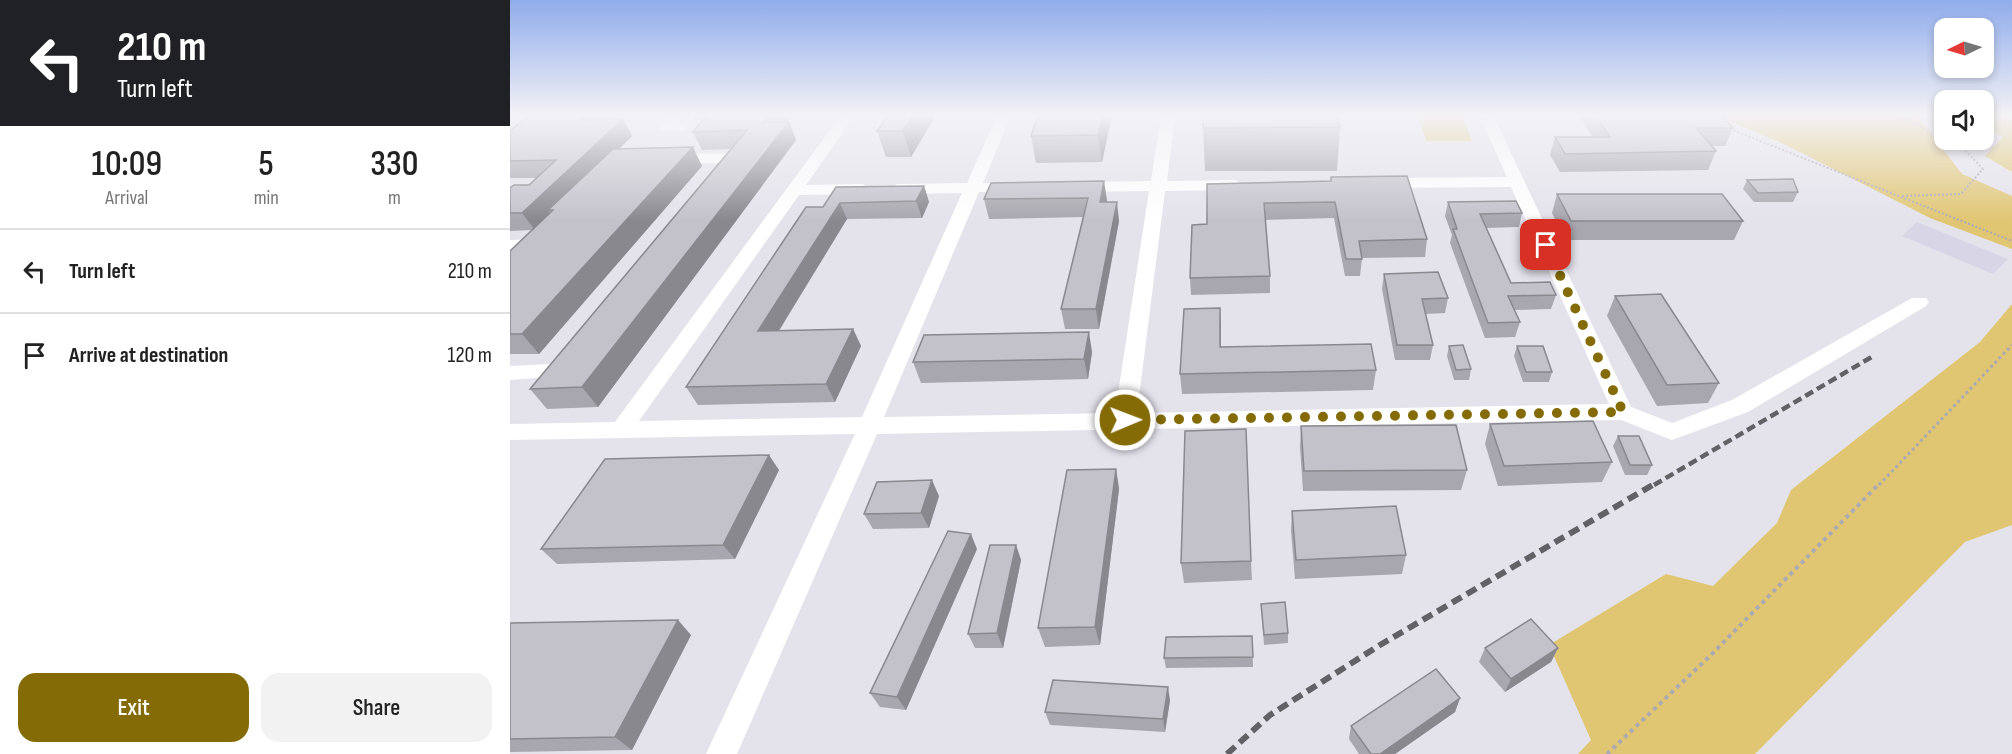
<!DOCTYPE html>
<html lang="en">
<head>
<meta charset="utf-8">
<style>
	:root { --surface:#fff; --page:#f2f2f2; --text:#222; --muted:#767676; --line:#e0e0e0; --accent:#846b06 }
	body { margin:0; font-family:"Sofia Sans Condensed",sans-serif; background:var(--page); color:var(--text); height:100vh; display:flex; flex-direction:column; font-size:22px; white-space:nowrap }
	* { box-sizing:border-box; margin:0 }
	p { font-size:20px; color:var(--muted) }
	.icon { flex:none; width:33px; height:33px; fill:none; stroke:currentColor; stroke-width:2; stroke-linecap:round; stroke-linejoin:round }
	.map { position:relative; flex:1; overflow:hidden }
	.drawer { display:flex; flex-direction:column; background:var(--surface); width:510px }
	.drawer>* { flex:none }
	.banner { background:#202124; color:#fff; overflow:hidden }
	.needle { width:39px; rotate:265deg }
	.buttons { position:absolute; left:1424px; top:18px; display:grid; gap:12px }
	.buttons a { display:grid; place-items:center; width:60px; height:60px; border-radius:12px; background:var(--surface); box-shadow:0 3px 9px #0003; font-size:30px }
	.pin { position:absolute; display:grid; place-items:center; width:51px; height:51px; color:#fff; margin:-26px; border-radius:12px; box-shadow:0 3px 9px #0006 }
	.me { position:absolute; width:66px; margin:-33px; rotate:89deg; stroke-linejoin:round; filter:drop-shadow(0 0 4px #0008) }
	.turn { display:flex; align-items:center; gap:21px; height:126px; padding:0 18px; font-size:27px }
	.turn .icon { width:78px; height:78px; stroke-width:2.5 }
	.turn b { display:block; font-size:42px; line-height:51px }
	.eta { display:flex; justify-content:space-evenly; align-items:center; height:102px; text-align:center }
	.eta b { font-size:36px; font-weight:600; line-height:42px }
	.primary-button { display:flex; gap:12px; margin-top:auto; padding:12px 18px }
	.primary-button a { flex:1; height:69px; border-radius:18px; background:var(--accent); color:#fff; font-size:24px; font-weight:600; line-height:69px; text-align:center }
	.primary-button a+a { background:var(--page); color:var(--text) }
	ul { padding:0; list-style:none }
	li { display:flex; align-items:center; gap:18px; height:84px; padding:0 18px; border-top:2px solid var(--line) }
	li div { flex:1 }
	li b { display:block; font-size:22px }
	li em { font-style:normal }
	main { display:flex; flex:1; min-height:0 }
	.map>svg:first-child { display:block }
	.built { fill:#d8d6e6 }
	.green { fill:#e0c673 }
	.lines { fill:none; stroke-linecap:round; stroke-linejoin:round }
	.path-far2 { stroke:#abaab1; stroke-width:2; stroke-dasharray:2 2; stroke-linecap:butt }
	.path-far1 { stroke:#abaab1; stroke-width:3; stroke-dasharray:3 3; stroke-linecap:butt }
	.path { stroke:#abaab1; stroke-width:4; stroke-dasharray:4 4; stroke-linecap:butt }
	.minor { fill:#fff; fill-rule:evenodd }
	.rail-far1 { stroke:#626266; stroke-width:4.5; stroke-dasharray:9 4.5; stroke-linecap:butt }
	.rail { stroke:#626266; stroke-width:6; stroke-dasharray:11 6; stroke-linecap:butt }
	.wall { fill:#a8a7af }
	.shaded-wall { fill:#88888e }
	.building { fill:#c3c2cb; stroke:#88888e; stroke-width:1.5 }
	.route { stroke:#846b06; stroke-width:10; stroke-dasharray:0 18 }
</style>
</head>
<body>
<main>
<section class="drawer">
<div class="banner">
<div class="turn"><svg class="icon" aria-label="left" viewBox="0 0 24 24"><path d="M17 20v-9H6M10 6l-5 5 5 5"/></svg><div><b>210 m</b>Turn left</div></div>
</div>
<div class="eta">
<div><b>10:09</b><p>Arrival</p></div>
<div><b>5</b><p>min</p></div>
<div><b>330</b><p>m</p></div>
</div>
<ul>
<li><svg class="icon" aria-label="left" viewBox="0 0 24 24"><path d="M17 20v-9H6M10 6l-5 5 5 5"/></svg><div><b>Turn left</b></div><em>210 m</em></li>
<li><svg class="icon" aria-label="arrive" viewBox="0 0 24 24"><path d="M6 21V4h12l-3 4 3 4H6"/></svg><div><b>Arrive at destination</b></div><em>120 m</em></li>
</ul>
<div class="primary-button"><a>Exit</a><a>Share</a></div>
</section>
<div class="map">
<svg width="1502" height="754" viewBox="0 0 1502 754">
	<rect width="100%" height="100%" fill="#e4e3ec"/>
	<!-- built -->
	<path class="built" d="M1407,222L1498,259L1483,274L1392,236Z"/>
	<!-- green -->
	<g class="green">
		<path d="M908,115H952L962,141H916Z"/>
		<path d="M1206,115H1407L1452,174L1502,196V249L1420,218L1274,144Z"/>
		<path d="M1473,115H1502V172L1475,156L1493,137L1473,123Z"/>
		<path d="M1502,304V525L1455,542L1245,754H1068L1081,740L1039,645L1156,574L1203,586L1267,523L1281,490L1470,342Z"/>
	</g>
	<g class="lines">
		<!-- path-far2 -->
		<g class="path-far2">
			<path d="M1389,115L1434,139"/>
			<path d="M1215,124L1219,115"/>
			<path d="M1220,129L1502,241"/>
			<path d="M1392,196L1451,194L1473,169L1452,147L1436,140"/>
		</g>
		<!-- path-far1 -->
		<path class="path-far1" d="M1369,485L1502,345"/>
		<!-- path -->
		<path class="path" d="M1097,754L1201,655L1370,483"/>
		<!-- minor -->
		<g class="minor">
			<path d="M162,115H177L169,124L175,125L177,128L175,131H152L150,128Z"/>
			<path d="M331,115H345L296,185L353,184L361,189L353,194L289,195L129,421L352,417L452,193L387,194L379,189L387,184L457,183L487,115H501L473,183L506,182L514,187L506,192H469L374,417L605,413L639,191L567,192L559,187L567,182L641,181L651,115H665L657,181L725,180L733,185L725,190L655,191L627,413L1099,404L1001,187L873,188L865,183L873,178L997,177L969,115H983L1121,407L1162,423L1222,400L1402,298H1416L1419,302L1416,306L1238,412L1162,440L1111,420L367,434L227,754H196L345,434L0,440V424L105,422Z"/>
			<path d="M227,153L235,158L222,173L216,175L208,170L214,163L160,164L152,159L160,154Z"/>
			<path d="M23,239L29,240L32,244L29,248L0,250V240Z"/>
			<path d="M57,352L64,354L67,359L53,376L0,380V366L40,364L50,354Z"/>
		</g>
		<!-- rail-far1 -->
		<path class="rail-far1" d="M1144,485L1365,355"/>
		<!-- rail -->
		<path class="rail" d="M717,754L760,715L870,645L1146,483"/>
	</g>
	<!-- wall -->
	<g class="wall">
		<path d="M182,115H279L280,118L277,122H279L286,140L88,407L37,409L20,389L222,149L192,150L183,132L194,119L184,120Z"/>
		<path d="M378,115H426L401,157H376L367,131Z"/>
		<path d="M602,115L592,162L526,163L521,136Z"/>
		<path d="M1069,115H1211L1223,128L1215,146H1201L1206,151L1198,170L1050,172L1040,155L1045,137H1083Z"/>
		<path d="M113,119L122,136L109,149L192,166L29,354H0V251L22,230L0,231V188L19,185L26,178H0V131L81,120Z"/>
		<path d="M830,127L827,171H695L693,128Z"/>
		<path d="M821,177L917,239L915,257L852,258L850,276H835L824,218L755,220L760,276V293L681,295L680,278L697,224V184L820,181Z"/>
		<path d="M1237,180L1288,192L1283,202H1244L1233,189Z"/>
		<path d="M481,183L597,200L596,202L609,221L589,329H555L551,309L573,217L479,219L474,199Z"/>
		<path d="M414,186L419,202L412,218L337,219L269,331L343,329L351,346L325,402L188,405L176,387L313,207L326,187Z"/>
		<path d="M1047,194L1233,221L1224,240H1055L1042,213Z"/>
		<path d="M938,202L1012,213L1009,227L976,228L1001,283L1046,295L1041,309L1004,310L1010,322L1005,337L975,338L940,243L942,235L935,216Z"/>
		<path d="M874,274L938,298L935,313L915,314L923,345L920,360H885L872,289Z"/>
		<path d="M1105,296L1209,383L1198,403L1147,406L1097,316Z"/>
		<path d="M710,308L711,347L866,370L863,390L672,394L670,374Z"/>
		<path d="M939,346L961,369L959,380H944L937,356Z"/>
		<path d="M1007,346L1042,372L1039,382H1013L1004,356Z"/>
		<path d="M582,352L578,379L411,383L403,362Z"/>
		<path d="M980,424L1102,462L1092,482L988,486L975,444Z"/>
		<path d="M791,426L957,470L951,490L793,491L790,447Z"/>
		<path d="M1108,436L1142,465L1137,475H1115L1103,446Z"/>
		<path d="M606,469L609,489L590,645L535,647L528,628Z"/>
		<path d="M269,470L225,559L47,564L31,549Z"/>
		<path d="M429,496L419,528L363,529L354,514Z"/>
		<path d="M782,511L896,555L892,574L785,579L781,531Z"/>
		<path d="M506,545L511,560L493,648H465L458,634Z"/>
		<path d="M467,549L396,710L370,707L360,693Z"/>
		<path d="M741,561L742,580L674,583L671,563Z"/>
		<path d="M751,604L778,633V643L754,645Z"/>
		<path d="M0,623L181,635L122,750L0,752Z"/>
		<path d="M742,636L743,667L656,668L654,658Z"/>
		<path d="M975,648H1048L1041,662L995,692L969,662Z"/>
		<path d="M950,698L945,712L885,754H849L839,739L841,726Z"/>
		<path d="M660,700L655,732L540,725L535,712Z"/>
	</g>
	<!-- shaded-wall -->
	<g class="shaded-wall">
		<path d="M75,115H78L87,130L70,120Z"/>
		<path d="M259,115H279L280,118L261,140L253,122Z"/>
		<path d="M403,115H426L401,157L393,131Z"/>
		<path d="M593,115H602L592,162L588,135Z"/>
		<path d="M113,119L122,136L44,212L43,210H38L41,215L25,230L12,213Z"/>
		<path d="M279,122L286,140L88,407L72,387Z"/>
		<path d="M183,147L192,166L29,354L12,334Z"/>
		<path d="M594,181L597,200L593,221L590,202Z"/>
		<path d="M414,186L419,202L412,218L406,201Z"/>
		<path d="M607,202L609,221L589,329L586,309Z"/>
		<path d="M330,203L337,219L258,348L248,331Z"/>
		<path d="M710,308L711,328V367L710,347Z"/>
		<path d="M343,329L351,346L325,402L316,384Z"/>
		<path d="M579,332L582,352L578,379L574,359Z"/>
		<path d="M259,455L269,470L225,559L213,545Z"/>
		<path d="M606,469L609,489L590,645L585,627Z"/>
		<path d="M422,480L429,496L419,528L411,513Z"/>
		<path d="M461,534L467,549L396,710L387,697Z"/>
		<path d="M506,545L511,560L493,648L487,633Z"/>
		<path d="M168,620L181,635L122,750L105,737Z"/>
		<path d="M1048,648L1041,662L995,692L1001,679Z"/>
		<path d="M658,687L660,700L655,732L653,719Z"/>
		<path d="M950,698L945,712L885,754H870Z"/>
	</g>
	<!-- building -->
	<g class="building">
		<path d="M20,115H75L70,120L113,119L12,213H0V188L4,185H19L46,160L0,161V131Z"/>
		<path d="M197,115H259L253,122H279L72,387L20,389L237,130L183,132Z"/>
		<path d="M378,115H403L393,131H367Z"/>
		<path d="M560,115H593L588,135L521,136L528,116Z"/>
		<path d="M694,115H828L830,127L693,128Z"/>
		<path d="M1086,115H1211L1223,128H1186L1206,151L1055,154L1045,137H1100Z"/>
		<path d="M183,147L12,334H0V251L43,210H38L103,149Z"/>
		<path d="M897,176L917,239L849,241L852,259H836L825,202L754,203L760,276L680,278L682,225L697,224V184L821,181V177Z"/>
		<path d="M1283,179L1288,192L1248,193L1237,180Z"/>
		<path d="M594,181L590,202H607L586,309H551L578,198L474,199L481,183Z"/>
		<path d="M414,186L406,201L330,203L248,331L343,329L316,384L176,387L296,207H313L326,187Z"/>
		<path d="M1047,194H1212L1233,221H1061Z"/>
		<path d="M1006,201L1012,213L970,214L1001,283L1040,282L1046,295L998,296L1010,322L978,323L943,229H947L938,202Z"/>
		<path d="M928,272L938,298L912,299L923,345H887L874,274Z"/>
		<path d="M1151,294L1209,383L1157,385L1105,296Z"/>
		<path d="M710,308V347L861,344L866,370L670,374L674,309Z"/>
		<path d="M579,332L574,359L403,362L414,335Z"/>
		<path d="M953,345L961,369L946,370L939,346Z"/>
		<path d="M1007,346H1033L1042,372H1016Z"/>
		<path d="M1083,421L1102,462L994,466L980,424Z"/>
		<path d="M946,425L957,470L794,471L791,426Z"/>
		<path d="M736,429L741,561L671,563L675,431Z"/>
		<path d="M1108,436H1129L1142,465H1120Z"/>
		<path d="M259,455L213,545L31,549L95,459Z"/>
		<path d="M606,469L585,627L528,628L557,470Z"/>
		<path d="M422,480L411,513L354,514L367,482Z"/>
		<path d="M886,506L896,555L786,560L782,511Z"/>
		<path d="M438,531L461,534L387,697L360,693Z"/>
		<path d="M480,545H506L487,633L458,634Z"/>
		<path d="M775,602L778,633L754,635L751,604Z"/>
		<path d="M1021,619L1048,648L1001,679L975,648Z"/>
		<path d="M168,620L105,737L0,739V623Z"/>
		<path d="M742,636L743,657L654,658L656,637Z"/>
		<path d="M926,669L950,698L870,754H861L841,726Z"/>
		<path d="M543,680L658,687L653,719L535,712Z"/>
	</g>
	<!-- sky -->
	<linearGradient id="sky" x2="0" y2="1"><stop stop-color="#90aceb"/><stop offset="0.52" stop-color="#f3f2f6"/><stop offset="1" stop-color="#f3f2f6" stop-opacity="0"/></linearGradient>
	<rect width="1502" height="221" fill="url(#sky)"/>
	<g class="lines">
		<!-- route -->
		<path class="route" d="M615,420L1113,412L1036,245"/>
	</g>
</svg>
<div class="buttons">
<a><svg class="needle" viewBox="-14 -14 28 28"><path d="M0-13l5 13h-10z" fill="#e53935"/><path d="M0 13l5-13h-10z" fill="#767676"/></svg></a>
<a><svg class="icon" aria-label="sound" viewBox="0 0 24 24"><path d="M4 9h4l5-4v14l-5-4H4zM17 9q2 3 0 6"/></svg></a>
</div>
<div class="pin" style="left:1036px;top:245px;background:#d93025"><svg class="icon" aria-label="arrive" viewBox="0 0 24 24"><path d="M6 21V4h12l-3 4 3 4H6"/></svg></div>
<svg class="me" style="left:615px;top:420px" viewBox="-20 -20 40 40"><circle r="17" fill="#846b06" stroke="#fff" stroke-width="3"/><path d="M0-11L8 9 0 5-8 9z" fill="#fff"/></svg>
</div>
</main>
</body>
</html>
